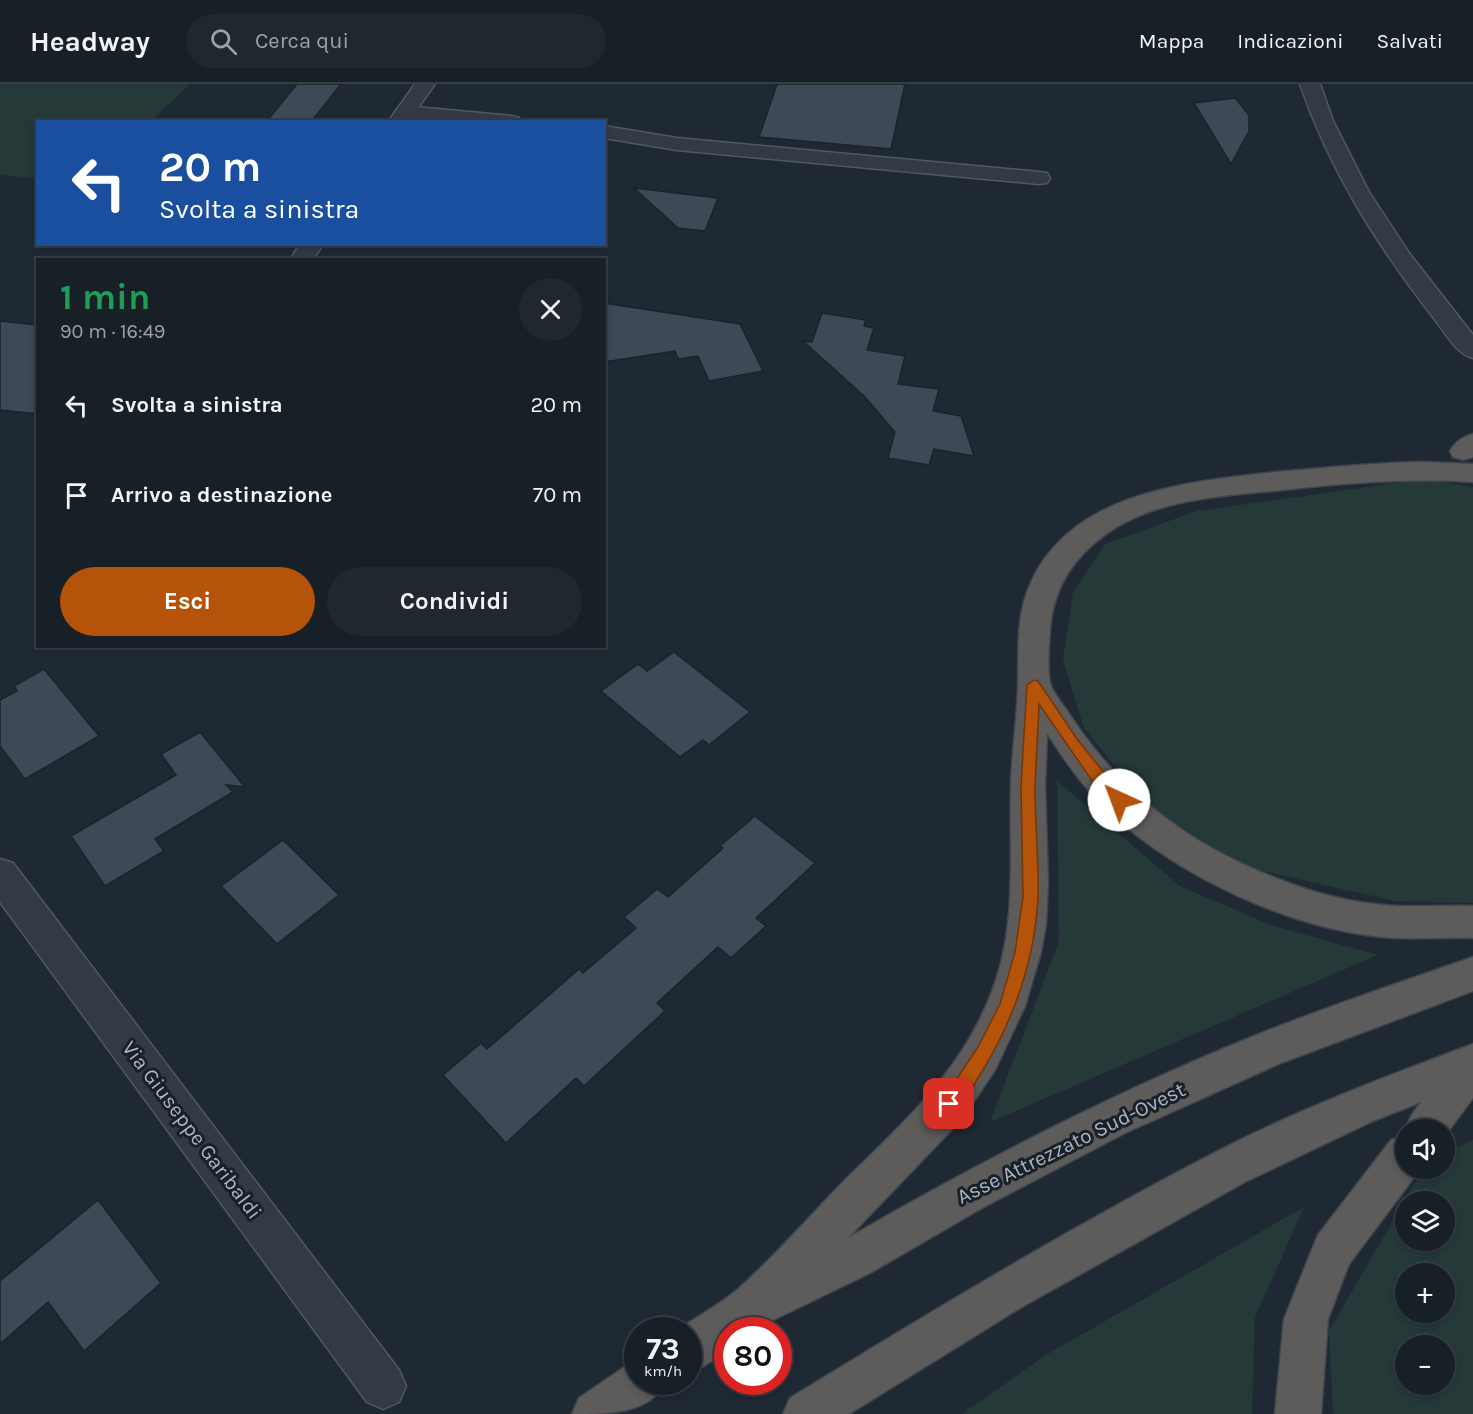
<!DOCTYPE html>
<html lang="it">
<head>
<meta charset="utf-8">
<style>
	:root { --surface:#171f27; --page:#20272f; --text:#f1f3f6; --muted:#9ea2a7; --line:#363d44; --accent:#b45309 }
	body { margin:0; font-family:Karla,sans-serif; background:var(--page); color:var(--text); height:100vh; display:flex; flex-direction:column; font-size:22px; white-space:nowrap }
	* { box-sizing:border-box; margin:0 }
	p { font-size:20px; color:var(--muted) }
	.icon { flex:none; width:33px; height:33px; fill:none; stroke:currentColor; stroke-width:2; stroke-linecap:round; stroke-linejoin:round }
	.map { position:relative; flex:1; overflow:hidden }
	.panel { position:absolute; left:36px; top:174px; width:570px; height:390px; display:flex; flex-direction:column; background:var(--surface); border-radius:0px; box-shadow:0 3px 9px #0003,0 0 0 2px var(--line) }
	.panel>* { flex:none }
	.hud { position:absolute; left:36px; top:36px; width:570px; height:126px; border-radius:0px; box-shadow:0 3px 9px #0003,0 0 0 2px var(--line); background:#1a4fa0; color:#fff; overflow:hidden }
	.buttons { position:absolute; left:1395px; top:1035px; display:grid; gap:12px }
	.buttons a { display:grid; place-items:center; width:60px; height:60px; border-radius:50%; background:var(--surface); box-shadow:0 3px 9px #0003,0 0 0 2px var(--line); font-size:30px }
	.speed { position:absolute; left:624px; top:1233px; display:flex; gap:12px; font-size:30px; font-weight:700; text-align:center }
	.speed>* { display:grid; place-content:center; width:78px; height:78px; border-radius:50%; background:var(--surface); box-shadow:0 3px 9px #0003,0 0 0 2px var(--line); line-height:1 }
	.speed small { font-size:15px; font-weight:400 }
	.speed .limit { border:9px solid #d22; background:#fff; color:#111 }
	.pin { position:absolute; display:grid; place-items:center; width:51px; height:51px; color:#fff; margin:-26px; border-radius:12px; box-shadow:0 3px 9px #0006 }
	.me { position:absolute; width:66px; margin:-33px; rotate:317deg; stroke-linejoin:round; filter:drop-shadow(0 0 4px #0008) }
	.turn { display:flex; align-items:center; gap:21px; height:126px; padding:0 24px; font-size:27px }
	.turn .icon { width:78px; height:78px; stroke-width:2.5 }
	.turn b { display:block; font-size:42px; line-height:51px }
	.round { display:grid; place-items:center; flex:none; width:63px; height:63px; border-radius:32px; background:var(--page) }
	.headline { display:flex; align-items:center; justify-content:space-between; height:102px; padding:0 24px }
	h1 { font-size:36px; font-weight:700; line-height:45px; color:#1e9e55 }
	.action { display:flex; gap:12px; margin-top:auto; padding:12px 24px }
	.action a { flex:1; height:69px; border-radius:36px; background:var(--accent); color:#fff; font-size:24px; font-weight:700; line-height:69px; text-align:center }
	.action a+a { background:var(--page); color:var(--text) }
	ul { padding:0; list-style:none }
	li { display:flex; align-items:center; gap:18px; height:90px; padding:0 24px }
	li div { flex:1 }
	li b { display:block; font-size:22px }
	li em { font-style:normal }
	header { display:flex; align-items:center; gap:36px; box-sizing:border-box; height:84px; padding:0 30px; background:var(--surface); border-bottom:2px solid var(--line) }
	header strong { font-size:28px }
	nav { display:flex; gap:33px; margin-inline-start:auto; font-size:21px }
	.search { width:420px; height:54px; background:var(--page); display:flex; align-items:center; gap:15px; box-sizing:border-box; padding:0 21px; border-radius:33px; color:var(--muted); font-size:22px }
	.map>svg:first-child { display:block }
	.green { fill:#253939; fill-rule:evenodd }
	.building { fill:#3e4957; stroke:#1a222b; stroke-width:1.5 }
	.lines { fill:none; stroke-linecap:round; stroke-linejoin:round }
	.pedestrian-casing { stroke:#505863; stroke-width:3 }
	.minor-casing { stroke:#505863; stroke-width:3 }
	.tertiary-casing { stroke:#505863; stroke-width:3 }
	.trunk-casing { stroke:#3d454f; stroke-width:3 }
	.pedestrian { fill:#333a45; fill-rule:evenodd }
	.minor { fill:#333a45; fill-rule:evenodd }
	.tertiary { fill:#333a45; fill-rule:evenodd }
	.trunk { fill:#5e5c5a; fill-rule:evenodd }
	.route { fill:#b45309; stroke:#753606; stroke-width:1.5 }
	.labels { text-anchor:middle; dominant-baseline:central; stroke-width:6; stroke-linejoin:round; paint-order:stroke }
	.near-street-label { font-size:21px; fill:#acb5c2; stroke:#182029 }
</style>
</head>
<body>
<header>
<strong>Headway</strong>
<div class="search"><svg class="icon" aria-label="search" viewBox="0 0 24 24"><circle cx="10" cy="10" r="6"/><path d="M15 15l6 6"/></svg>Cerca qui</div>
<nav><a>Mappa</a><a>Indicazioni</a><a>Salvati</a></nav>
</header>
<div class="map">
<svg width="1473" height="1330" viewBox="0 0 1473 1330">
	<rect width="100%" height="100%" fill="#1f2934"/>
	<!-- green -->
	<g class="green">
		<path d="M0,0H190L151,37L38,38L37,94L0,91Z"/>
		<path d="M1423,395L1473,403V819L1395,817L1244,783L1146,721L1084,644L1063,576L1073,508L1105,460L1197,427Z"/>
		<path d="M1057,697L1180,802L1274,842L1378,871L990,1038L1059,857Z"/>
		<path d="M1473,1056V1330H1333L1329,1247L1423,1085L1444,1084L1445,1070ZM1406,1118H1444V1156H1406ZM1406,1190H1444V1228H1406ZM1406,1262H1444V1300H1406Z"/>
		<path d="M1304,1123L1255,1233L1252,1330H962L1046,1271Z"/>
	</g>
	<!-- building -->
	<g class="building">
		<path d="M297,0H341L311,38H266Z"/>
		<path d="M777,0H905L891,65L759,53Z"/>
		<path d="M1235,14L1249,31V47L1231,80L1194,19Z"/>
		<path d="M634,104L718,114L705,147L678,144Z"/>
		<path d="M604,219L740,240L763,287L709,297L698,272L678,275L675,267L604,278Z"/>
		<path d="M822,229L866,236L864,242L874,244L867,266L905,272L898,300L939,305L933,327L961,332L974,372L934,365L929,381L888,374L895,348L864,312L803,257L812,258Z"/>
		<path d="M0,237L38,241V330L0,326Z"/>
		<path d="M674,568L750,628L709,661L703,656L680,673L601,607L638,580L647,587Z"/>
		<path d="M44,585L99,652L25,695L0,662V616L17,607L14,602Z"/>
		<path d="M200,648L245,703L226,701L233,708L155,755L164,767L105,802L71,752L176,691L161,670Z"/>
		<path d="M755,732L815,779L756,834L766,842L731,874L718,863L657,919L665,927L584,1002L576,994L506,1059L443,991L481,959L487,965L579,885L583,889L636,844L624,833L657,805L668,813L723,764L720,762Z"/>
		<path d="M283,756L339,811L277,860L221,802Z"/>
		<path d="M98,1116L161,1199L84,1267L48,1218L0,1260V1197Z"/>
	</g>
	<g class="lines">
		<!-- pedestrian casing -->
		<g class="pedestrian-casing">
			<g id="pedestrian">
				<path d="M405,22L512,32L519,34L522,38H442L398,32L395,28L398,24Z"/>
				<path d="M604,42L677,54L1039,88L1047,89L1050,94L1047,99L1039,100L677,66L604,54Z"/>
			</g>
		</g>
		<!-- minor casing -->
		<g class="minor-casing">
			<g id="minor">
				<path d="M415,0H435L408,38H388Z"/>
				<path d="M300,160H323L313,176H290Z"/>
				<path d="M0,775L13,779L399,1286L406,1302L399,1318L383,1325L367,1318L0,818Z"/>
			</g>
		</g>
		<!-- tertiary casing -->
		<g class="tertiary-casing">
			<path id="tertiary" d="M1300,0H1320L1333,37L1369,108L1409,169L1473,251V274C1456,270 1444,247 1433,233C1377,161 1330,87 1300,0Z"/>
		</g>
		<!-- trunk casing -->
		<g class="trunk-casing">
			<g id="trunk">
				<path d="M1473,350V373L1463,376L1453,373L1450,367C1455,358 1462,353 1473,350Z"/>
				<path d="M1420,378L1473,380V398C1409,394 1347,399 1283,406C1225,412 1156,414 1106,450C1073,474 1053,504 1050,546C1049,560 1047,585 1050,599C1053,610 1066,624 1072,634C1124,712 1193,763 1281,796C1314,809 1349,818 1383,821C1413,824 1443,821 1473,822V854C1443,853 1412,856 1382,853C1289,844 1181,793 1112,731C1086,707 1066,679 1047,649L1045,701L1048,798L1046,840L1041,868L1025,922L995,986L963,1034L848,1154C981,1077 1117,1007 1259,950C1329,922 1402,898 1473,873V907L1281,979L1125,1049L982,1124L870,1189L767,1239L755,1246H728V1266L704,1282L688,1288V1246H677C697,1233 719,1221 737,1206C774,1173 808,1134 843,1098C905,1037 968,982 996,896C1017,832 1009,768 1011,701C1012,668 1017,635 1018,603C1019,572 1016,541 1026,511C1061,409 1184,398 1276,388C1324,384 1372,379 1420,378Z"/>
				<path d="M1473,960V1014L1444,1053V1046H1406V1048L1405,1046L1411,1032L1421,1018L1373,1037L1245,1098L1020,1224L849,1330H783L790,1314C929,1229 1069,1144 1214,1069C1297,1026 1385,993 1473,960Z"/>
				<path d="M1406,1051V1084H1421L1349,1180L1328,1235L1321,1330H1275L1284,1235L1318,1151L1391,1056Z"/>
				<path d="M638,1277V1298H665C651,1330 608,1330 572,1330L579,1314L626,1282Z"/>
			</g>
		</g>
		<!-- pedestrian -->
		<use href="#pedestrian" class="pedestrian"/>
		<!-- minor -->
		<use href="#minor" class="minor"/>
		<!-- tertiary -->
		<use href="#tertiary" class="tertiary"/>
		<!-- trunk -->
		<use href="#trunk" class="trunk"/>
	</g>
	<!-- route -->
	<path class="route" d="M1034,596L1038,597L1077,655L1126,716L1124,721H1114L1093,698L1039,620C1038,648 1036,675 1035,703C1035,739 1039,776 1038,813C1035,874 1014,934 983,986C974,999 964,1022 949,1028L943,1025L940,1020L978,963L1000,920L1015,868L1023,813L1021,703L1027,601Z"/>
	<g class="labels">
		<!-- near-street labels -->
		<g class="near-street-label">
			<text transform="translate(192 1046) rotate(53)">Via Giuseppe Garibaldi</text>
			<text transform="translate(1071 1059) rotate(-26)">Asse Attrezzato Sud-Ovest</text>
		</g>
	</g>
</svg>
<div class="buttons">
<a><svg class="icon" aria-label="sound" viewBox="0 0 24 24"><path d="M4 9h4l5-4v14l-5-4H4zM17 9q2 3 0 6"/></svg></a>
<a><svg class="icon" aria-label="layers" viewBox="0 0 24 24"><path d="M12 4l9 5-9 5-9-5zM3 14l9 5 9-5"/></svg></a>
<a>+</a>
<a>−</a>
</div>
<div class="speed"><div>73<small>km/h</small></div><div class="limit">80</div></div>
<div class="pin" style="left:949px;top:1020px;background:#d93025"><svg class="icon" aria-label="arrive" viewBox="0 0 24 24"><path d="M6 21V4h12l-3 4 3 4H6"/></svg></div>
<svg class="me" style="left:1119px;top:716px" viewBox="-20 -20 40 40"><circle r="19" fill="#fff"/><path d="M0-13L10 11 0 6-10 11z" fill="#b45309"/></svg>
<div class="hud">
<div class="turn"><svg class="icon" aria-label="left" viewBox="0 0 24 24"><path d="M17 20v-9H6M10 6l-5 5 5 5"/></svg><div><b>20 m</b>Svolta a sinistra</div></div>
</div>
<section class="panel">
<div class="headline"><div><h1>1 min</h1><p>90 m · 16:49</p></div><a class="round"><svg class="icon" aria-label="close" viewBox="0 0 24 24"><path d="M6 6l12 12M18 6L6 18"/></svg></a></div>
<ul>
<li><svg class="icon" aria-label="left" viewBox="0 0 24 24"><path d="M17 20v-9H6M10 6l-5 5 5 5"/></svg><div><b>Svolta a sinistra</b></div><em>20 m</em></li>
<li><svg class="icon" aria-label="arrive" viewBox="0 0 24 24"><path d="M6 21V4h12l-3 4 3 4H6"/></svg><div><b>Arrivo a destinazione</b></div><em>70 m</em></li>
</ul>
<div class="action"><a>Esci</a><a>Condividi</a></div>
</section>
</div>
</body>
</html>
